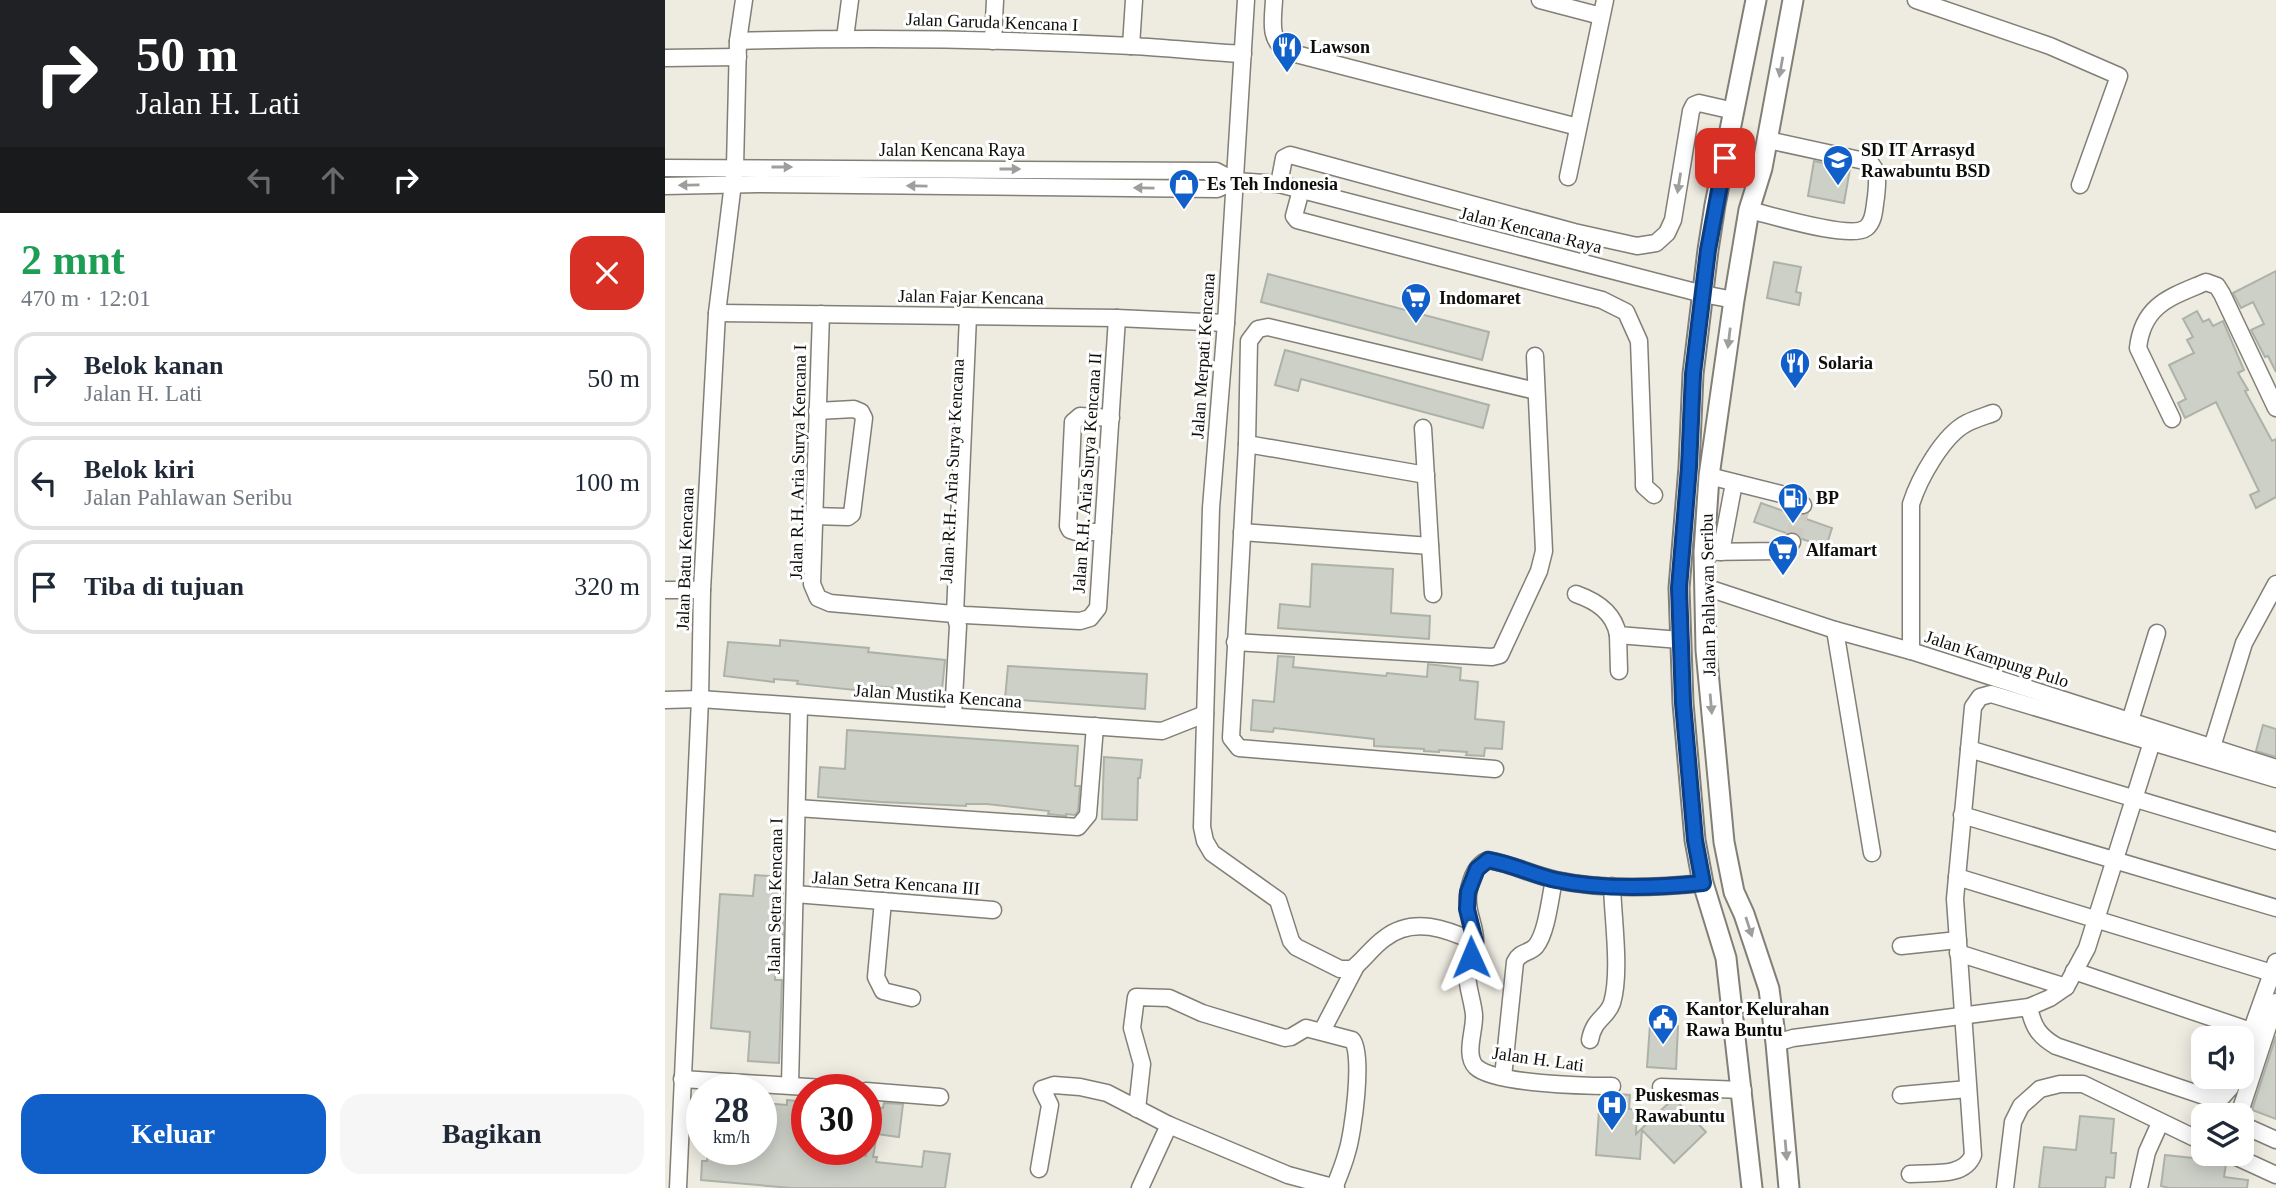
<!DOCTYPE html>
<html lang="id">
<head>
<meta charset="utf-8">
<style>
	:root { --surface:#fff; --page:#f6f6f7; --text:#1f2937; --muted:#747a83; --line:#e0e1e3; --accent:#1160ca }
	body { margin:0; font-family:"Times New Roman",serif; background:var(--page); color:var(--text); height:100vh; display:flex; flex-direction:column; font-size:26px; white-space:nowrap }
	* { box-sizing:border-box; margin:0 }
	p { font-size:23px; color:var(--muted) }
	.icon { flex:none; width:38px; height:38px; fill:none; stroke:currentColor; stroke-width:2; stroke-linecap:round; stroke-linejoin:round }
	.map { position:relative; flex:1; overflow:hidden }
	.details { display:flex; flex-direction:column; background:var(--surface); width:665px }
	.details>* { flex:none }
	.hud { background:#202124; color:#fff; overflow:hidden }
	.buttons { position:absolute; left:1526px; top:1026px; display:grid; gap:14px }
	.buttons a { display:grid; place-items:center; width:63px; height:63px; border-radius:14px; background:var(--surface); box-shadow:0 4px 18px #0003; font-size:35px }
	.speed { position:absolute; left:21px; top:1074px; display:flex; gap:14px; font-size:35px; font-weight:700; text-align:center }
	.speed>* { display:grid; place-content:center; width:91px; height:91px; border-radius:50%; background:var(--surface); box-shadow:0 4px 18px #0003; line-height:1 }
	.speed small { font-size:18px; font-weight:400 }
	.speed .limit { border:10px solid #d22; background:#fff; color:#111 }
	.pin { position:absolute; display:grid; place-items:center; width:60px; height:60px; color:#fff; margin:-30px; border-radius:14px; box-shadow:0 4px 10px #0006 }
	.me { position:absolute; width:77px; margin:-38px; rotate:359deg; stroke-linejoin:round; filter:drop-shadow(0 0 5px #0008) }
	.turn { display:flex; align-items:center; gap:24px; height:147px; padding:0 21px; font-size:32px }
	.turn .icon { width:91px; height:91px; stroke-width:2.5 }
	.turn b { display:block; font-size:49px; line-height:60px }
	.lanes { display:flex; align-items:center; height:66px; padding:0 21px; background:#0003; justify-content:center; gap:35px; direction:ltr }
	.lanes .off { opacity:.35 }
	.round { display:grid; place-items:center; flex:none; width:74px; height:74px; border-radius:21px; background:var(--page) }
	.head { display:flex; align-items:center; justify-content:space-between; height:119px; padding:0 21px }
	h1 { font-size:42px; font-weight:800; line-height:52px; color:#1e9e55 }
	.button { display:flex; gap:14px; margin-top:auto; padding:14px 21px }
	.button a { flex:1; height:80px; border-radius:21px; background:var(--accent); color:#fff; font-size:28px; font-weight:800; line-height:80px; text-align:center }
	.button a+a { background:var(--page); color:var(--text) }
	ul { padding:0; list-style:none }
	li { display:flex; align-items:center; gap:21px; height:94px; margin:0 14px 10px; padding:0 7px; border:4px solid var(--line); border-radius:21px }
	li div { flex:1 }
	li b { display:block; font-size:26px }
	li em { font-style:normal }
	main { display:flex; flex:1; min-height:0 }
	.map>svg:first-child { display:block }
	.building { fill:#ccd0c7; stroke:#adb2a8; stroke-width:2 }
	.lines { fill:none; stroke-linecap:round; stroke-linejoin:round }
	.minor-tunnel { stroke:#cccac1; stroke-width:16; stroke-dasharray:16 8; stroke-linecap:butt }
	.minor-casing { stroke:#827f76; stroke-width:19 }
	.major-casing { stroke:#827f76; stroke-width:23 }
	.minor { stroke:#fff; stroke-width:16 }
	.major { stroke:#fff; stroke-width:19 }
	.oneway { fill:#9e9e9d }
	.route-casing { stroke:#0b3e83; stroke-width:18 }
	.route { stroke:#1160ca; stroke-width:12 }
	.labels { text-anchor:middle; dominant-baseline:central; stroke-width:6; stroke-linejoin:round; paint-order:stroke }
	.street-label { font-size:18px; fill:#0d0d09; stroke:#fff }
	.poi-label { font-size:18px; font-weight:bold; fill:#0d0d09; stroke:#fff; text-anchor:start }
</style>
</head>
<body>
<main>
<section class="details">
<div class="hud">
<div class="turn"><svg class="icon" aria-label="right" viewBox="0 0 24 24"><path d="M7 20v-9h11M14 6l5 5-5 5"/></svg><div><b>50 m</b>Jalan H. Lati</div></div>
<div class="lanes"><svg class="icon off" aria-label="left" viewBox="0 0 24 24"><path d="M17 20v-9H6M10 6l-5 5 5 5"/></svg><svg class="icon off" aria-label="ahead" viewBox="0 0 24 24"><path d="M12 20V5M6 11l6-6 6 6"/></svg><svg class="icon" aria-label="right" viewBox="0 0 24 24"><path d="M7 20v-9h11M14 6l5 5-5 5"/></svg></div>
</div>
<div class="head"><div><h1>2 mnt</h1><p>470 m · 12:01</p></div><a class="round" style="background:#d93025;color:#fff"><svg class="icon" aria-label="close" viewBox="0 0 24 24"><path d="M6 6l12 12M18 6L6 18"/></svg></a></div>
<ul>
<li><svg class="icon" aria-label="right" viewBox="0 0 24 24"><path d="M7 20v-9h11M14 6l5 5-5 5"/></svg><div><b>Belok kanan</b><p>Jalan H. Lati</p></div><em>50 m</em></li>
<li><svg class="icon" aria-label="left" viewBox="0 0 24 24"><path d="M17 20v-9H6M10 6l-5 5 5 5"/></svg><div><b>Belok kiri</b><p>Jalan Pahlawan Seribu</p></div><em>100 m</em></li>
<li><svg class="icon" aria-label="arrive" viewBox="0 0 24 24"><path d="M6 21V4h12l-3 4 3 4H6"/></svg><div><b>Tiba di tujuan</b></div><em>320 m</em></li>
</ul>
<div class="button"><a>Keluar</a><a>Bagikan</a></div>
</section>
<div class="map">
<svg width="1611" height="1188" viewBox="0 0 1611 1188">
	<rect width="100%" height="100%" fill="#eeebe1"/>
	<!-- building -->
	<g class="building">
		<path d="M1149,161L1185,169L1179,203L1143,196Z"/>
		<path d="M1109,262L1136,267L1131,292L1136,293L1134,305L1102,298Z"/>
		<path d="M1611,271V372L1603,356L1600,357L1586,330L1599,324L1588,302L1576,308L1568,293Z"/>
		<path d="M603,274L824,332L817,360L596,302Z"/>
		<path d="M1532,311L1538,322L1544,319L1548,326L1558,321L1579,370L1573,373L1583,390L1580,391L1607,441L1611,439V497L1591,508L1585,495L1594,491L1551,402L1520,418L1513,403L1521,399L1504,365L1529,353L1522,340L1528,337L1518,319Z"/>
		<path d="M620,350L824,405L818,428L636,379L633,391L610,385Z"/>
		<path d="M1096,503L1167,528L1161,547L1137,539L1129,532L1121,533L1089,522Z"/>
		<path d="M647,564L728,569L726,613L765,616L764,639L613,628L615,604L645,607Z"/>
		<path d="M115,640L204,648L203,652L280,660L276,699L245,695L246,690L221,687L199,686V691L132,684L133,681L109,679V682L59,676L63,642L115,646Z"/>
		<path d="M613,656L629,657L628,667L721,676L722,673L762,677L763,664L796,668L795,680L813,682L810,719L839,722L837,749L820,748L819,756L801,755L802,752L774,750V752L759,751V749L709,746V739L609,728L608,732L586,730L588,700L609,702Z"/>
		<path d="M343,666L482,674L480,709L340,699Z"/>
		<path d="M1598,725L1611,729V757L1591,751Z"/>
		<path d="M182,730L413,746L410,786H415L413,811L410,815L401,814V816L383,814L384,811L322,804H301V806L216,802L153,797L155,767L180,769Z"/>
		<path d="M439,757L477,760L475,778H473L472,820L437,819Z"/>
		<path d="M90,875L118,877V955L111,954L110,980H117L114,1063L83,1061L85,1032L46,1028L55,894L88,896Z"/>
		<path d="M985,1024L1013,1026L1011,1069L982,1067Z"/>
		<path d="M1611,1036V1119L1587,1110Z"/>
		<path d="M954,1094L965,1095L964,1109L972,1110L971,1134L1009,1098L1041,1132L1009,1163L977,1130L975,1159L931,1155L935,1096H948Z"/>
		<path d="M122,1100L142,1102V1151L201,1156V1107L218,1108L219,1103L238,1104L234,1137L212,1134L208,1157H212L211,1162L257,1167L259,1151L285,1154L280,1188H126L36,1180L37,1161H42L43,1150H96V1103L122,1105Z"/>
		<path d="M1415,1116L1449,1119L1446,1153H1451L1449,1178L1441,1177L1440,1188H1374L1379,1147L1411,1150Z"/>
		<path d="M1500,1155L1557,1161L1561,1164L1559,1177L1583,1180L1582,1188H1504L1496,1186Z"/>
	</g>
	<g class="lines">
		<!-- minor-tunnel -->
		<path class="minor-tunnel" d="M1127,542L1138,505"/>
		<!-- minor casing -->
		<g class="minor-casing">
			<g id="minor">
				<path d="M581,0L561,323L546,508L537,827L540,841L547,853L613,900L626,941L631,947L675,969H687C699,960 707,947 720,938C748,916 782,929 810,942"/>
				<path d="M609,0C608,21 603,40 623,52L913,127"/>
				<path d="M875,0L936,16"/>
				<path d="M1251,0L1385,46L1454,76L1415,185"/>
				<path d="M180,38L185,0"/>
				<path d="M73,41C205,37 336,39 467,46C504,48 541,52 578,54"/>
				<path d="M328,41L330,0"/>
				<path d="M466,46L469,0"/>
				<path d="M0,58L73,57"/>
				<path d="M0,168L551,171L570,181"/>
				<path d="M903,177L940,0"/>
				<path d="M614,184L619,158L625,155L909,232L972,246L991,243L1002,233L1008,220L1026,111L1029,105L1034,103L1069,111"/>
				<path d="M0,186L93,184L552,189L570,181L614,184L1038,294L1069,300"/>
				<path d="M636,190L629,216L632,220L937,300L961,312L974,341L979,478V486L989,495"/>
				<path d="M1084,210C1106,215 1185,240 1201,228C1210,221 1209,207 1211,197C1212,184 1215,172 1204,162L1103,140"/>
				<path d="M52,313L452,318L561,323"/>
				<path d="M156,314L147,584L153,598L165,603L300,615L415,621L425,618L433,608L452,318"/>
				<path d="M1507,419L1473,348C1478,304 1506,297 1541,282L1552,286L1557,294L1611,408"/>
				<path d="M758,428L768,594"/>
				<path d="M582,444L761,475"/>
				<path d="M1044,476L1128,497L1138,505"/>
				<path d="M148,516L183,517L187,514L199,418L196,412L189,409L152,411"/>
				<path d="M438,532H411L405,530L403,526L408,422L415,416L446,418"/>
				<path d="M577,532L765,546"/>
				<path d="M1039,552L1117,551L1124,546L1127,542"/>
				<path d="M1056,552L1069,483"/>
				<path d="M1040,587L1170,630L1246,651L1611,768"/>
				<path d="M0,590H37"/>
				<path d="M911,594C931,601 949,612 953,635L1015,640"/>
				<path d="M1170,630L1207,853"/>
				<path d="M953,635L954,671"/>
				<path d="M570,642L827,657L835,655L874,571L879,551L870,356"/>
				<path d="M1246,651V504C1254,479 1278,435 1302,423C1310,419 1320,416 1328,413"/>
				<path d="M0,700L35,699L497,731L540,714"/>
				<path d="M288,716L293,626L290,614L303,316"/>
				<path d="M1465,721L1492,633"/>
				<path d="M1547,747L1579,643L1611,584"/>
				<path d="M1304,749L1611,841"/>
				<path d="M830,769L574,748L566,738L582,444L584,341L593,329L603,327L871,391"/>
				<path d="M132,808L413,827L423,815L430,726"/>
				<path d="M1297,815L1611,908"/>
				<path d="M1292,877L1607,973"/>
				<path d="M130,894L328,910"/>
				<path d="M218,901L211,977L218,991L247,998"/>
				<path d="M1236,946L1293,940"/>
				<path d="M1293,953L1401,987"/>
				<path d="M1409,971L1586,1031"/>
				<path d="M1364,1007C1368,1027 1374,1036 1391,1046L1542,1097H1557L1565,1088L1570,1076"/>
				<path d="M657,1031L691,966"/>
				<path d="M925,1040C929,1018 942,1018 947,1003C956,973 948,919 947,886"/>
				<path d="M1111,1043L1128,1038L1364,1007L1385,998L1401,987L1422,948L1487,742"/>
				<path d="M1577,1057L1611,962"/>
				<path d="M838,1077L850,962C855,951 864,954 871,946C882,932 885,898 889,880"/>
				<path d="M17,1079L189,1090"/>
				<path d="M125,1085L134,707"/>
				<path d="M947,1086C921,1086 829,1084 811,1067C799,1055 810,1030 809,1015C808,1002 802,987 802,973C803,963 810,953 810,942C811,926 801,913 803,895C805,882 810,865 823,860C847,864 868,875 891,880C938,890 991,888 1038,883"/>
				<path d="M996,1087L1078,1090"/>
				<path d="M201,1091L275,1097"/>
				<path d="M1236,1095L1303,1089"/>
				<path d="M472,1109L477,1064L467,1028L471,997L504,998L537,1013L620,1038L626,1037L641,1028L687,1040C699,1053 688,1134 682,1152C679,1164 674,1176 669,1188"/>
				<path d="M1574,1115L1611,1002"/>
				<path d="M1577,1121L1582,1127L1611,1140"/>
				<path d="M1563,1153L1611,1175"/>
				<path d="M374,1169L385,1105L377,1089L389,1085L415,1087L442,1093L504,1125L623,1175L671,1188"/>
				<path d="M1245,1174C1266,1172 1299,1178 1308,1155L1290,899L1308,707L1315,697L1326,694L1611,779"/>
				<path d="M13,1188L35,699L37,590L52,313L70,167L73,41L79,0"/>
				<path d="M475,1188L504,1125"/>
				<path d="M1340,1188L1348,1122L1356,1106L1375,1089L1395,1084H1418L1538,1142"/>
				<path d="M1474,1188L1482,1152L1495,1123"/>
			</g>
		</g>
		<!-- major casing -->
		<g class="major-casing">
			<g id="major">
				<path d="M1087,1188L1061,958L1038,883L1030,840L1018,703L1014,588L1024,467L1028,374L1043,250L1050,205L1091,0"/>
				<path d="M1124,1188L1111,1043L1104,989L1079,914L1069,892L1059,842L1041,650L1039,552L1044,476L1069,300L1084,210L1097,168L1128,0"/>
			</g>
		</g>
		<!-- minor -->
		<use href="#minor" class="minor"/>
		<!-- major -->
		<use href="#major" class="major"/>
	</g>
	<!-- one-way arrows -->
	<defs><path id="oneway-solid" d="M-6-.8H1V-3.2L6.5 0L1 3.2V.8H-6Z" transform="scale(1.75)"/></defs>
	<g class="oneway">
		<use href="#oneway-solid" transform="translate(1116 67) rotate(100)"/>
		<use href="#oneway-solid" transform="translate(117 167)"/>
		<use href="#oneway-solid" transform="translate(345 169)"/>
		<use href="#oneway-solid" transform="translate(1014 183) rotate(99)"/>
		<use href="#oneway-solid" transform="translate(24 185) rotate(179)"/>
		<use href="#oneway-solid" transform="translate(252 186) rotate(-179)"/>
		<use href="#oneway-solid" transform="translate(479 188) rotate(-179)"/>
		<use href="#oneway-solid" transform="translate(1064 338) rotate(97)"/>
		<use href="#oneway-solid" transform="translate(1046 704) rotate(85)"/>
		<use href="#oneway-solid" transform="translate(1084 927) rotate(72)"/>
		<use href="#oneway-solid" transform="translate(1121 1150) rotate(85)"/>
	</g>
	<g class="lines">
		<!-- route casing -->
		<g class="route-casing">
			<path id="route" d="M806,957L810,942L802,909L803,892L812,869L823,860C847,864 868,875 891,880C938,890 991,888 1038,883L1030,840L1018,703L1014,588L1024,467L1028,374L1043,250L1060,158"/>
		</g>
		<!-- route -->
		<use href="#route" class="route"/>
	</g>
	<!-- icons -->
	<defs>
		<g id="restaurant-pin" transform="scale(1.575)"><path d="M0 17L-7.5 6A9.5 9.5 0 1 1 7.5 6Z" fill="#1160ca" stroke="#fff"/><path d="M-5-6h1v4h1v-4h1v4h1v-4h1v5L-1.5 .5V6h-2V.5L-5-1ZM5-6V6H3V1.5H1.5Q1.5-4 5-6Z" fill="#fff"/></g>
		<g id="school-pin" transform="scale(1.575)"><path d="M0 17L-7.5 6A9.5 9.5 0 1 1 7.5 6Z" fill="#1160ca" stroke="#fff"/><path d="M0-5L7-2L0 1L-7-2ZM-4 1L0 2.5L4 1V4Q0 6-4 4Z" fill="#fff"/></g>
		<g id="shop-pin" transform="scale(1.575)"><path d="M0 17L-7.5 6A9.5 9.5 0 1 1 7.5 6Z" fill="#1160ca" stroke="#fff"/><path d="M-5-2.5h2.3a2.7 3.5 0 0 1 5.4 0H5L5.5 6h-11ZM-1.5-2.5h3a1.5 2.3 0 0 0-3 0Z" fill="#fff"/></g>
		<g id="supermarket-pin" transform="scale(1.575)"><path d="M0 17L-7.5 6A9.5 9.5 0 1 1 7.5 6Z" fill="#1160ca" stroke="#fff"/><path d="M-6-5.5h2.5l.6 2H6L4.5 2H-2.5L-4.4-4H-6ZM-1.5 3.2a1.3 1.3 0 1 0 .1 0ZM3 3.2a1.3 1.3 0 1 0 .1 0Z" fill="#fff"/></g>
		<g id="fuel-pin" transform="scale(1.575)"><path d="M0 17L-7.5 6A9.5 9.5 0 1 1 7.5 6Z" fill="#1160ca" stroke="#fff"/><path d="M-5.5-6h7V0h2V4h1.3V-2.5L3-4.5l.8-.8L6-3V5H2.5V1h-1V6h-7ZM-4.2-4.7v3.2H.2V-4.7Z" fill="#fff"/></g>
		<g id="civic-pin" transform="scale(1.575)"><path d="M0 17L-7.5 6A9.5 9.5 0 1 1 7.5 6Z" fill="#1160ca" stroke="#fff"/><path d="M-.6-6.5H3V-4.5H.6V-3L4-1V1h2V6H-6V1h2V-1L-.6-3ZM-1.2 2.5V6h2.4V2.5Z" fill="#fff"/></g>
		<g id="hospital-pin" transform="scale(1.575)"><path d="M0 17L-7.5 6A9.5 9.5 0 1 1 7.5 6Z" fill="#1160ca" stroke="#fff"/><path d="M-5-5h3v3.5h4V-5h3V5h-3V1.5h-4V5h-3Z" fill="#fff"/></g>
	</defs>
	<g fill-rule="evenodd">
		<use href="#restaurant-pin" x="622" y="47"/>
		<use href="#school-pin" x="1173" y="160"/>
		<use href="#shop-pin" x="519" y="184"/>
		<use href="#supermarket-pin" x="751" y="298"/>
		<use href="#restaurant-pin" x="1130" y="363"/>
		<use href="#fuel-pin" x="1128" y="498"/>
		<use href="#supermarket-pin" x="1118" y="550"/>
		<use href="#civic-pin" x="998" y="1019"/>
		<use href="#hospital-pin" x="947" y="1105"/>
	</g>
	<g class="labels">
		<!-- street labels -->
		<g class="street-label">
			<text transform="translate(327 22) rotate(2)">Jalan Garuda Kencana I</text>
			<text x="287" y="150">Jalan Kencana Raya</text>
			<text transform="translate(866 230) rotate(14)">Jalan Kencana Raya</text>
			<text transform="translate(306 297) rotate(1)">Jalan Fajar Kencana</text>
			<text transform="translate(538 356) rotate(-86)">Jalan Merpati Kencana</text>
			<text transform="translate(133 462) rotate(-89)">Jalan R.H. Aria Surya Kencana I</text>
			<text transform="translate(287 471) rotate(-87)">Jalan R.H. Aria Surya Kencana</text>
			<text transform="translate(422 473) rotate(-86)">Jalan R.H. Aria Surya Kencana II</text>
			<text transform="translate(20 559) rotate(-88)">Jalan Batu Kencana</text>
			<text transform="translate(1043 595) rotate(-91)">Jalan Pahlawan Seribu</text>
			<text transform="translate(1332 659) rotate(18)">Jalan Kampung Pulo</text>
			<text transform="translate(273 696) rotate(4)">Jalan Mustika Kencana</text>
			<text transform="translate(231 883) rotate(4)">Jalan Setra Kencana III</text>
			<text transform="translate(110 896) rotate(-89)">Jalan Setra Kencana I</text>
			<text transform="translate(873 1059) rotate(8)">Jalan H. Lati</text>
		</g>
		<!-- poi labels -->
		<g class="poi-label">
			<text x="645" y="47">Lawson</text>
			<text x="1196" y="150">SD IT Arrasyd<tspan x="1196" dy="21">Rawabuntu BSD</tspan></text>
			<text x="542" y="184">Es Teh Indonesia</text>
			<text x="774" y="298">Indomaret</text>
			<text x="1153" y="363">Solaria</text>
			<text x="1151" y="498">BP</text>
			<text x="1141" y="550">Alfamart</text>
			<text x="1021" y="1009">Kantor Kelurahan<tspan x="1021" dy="21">Rawa Buntu</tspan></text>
			<text x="970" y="1095">Puskesmas<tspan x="970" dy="21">Rawabuntu</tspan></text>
		</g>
	</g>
</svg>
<div class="buttons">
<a><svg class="icon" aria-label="sound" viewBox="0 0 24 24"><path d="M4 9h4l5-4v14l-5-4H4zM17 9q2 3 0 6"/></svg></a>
<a><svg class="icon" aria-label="layers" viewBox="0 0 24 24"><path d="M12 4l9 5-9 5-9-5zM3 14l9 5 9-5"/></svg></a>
</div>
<div class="speed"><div>28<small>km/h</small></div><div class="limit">30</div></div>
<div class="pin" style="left:1060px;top:158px;background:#d93025"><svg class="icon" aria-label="arrive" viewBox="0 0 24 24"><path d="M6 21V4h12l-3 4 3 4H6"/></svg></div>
<svg class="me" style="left:806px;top:957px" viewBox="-20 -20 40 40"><path d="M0-17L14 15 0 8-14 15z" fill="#1160ca" stroke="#fff" stroke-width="4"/></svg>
</div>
</main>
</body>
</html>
